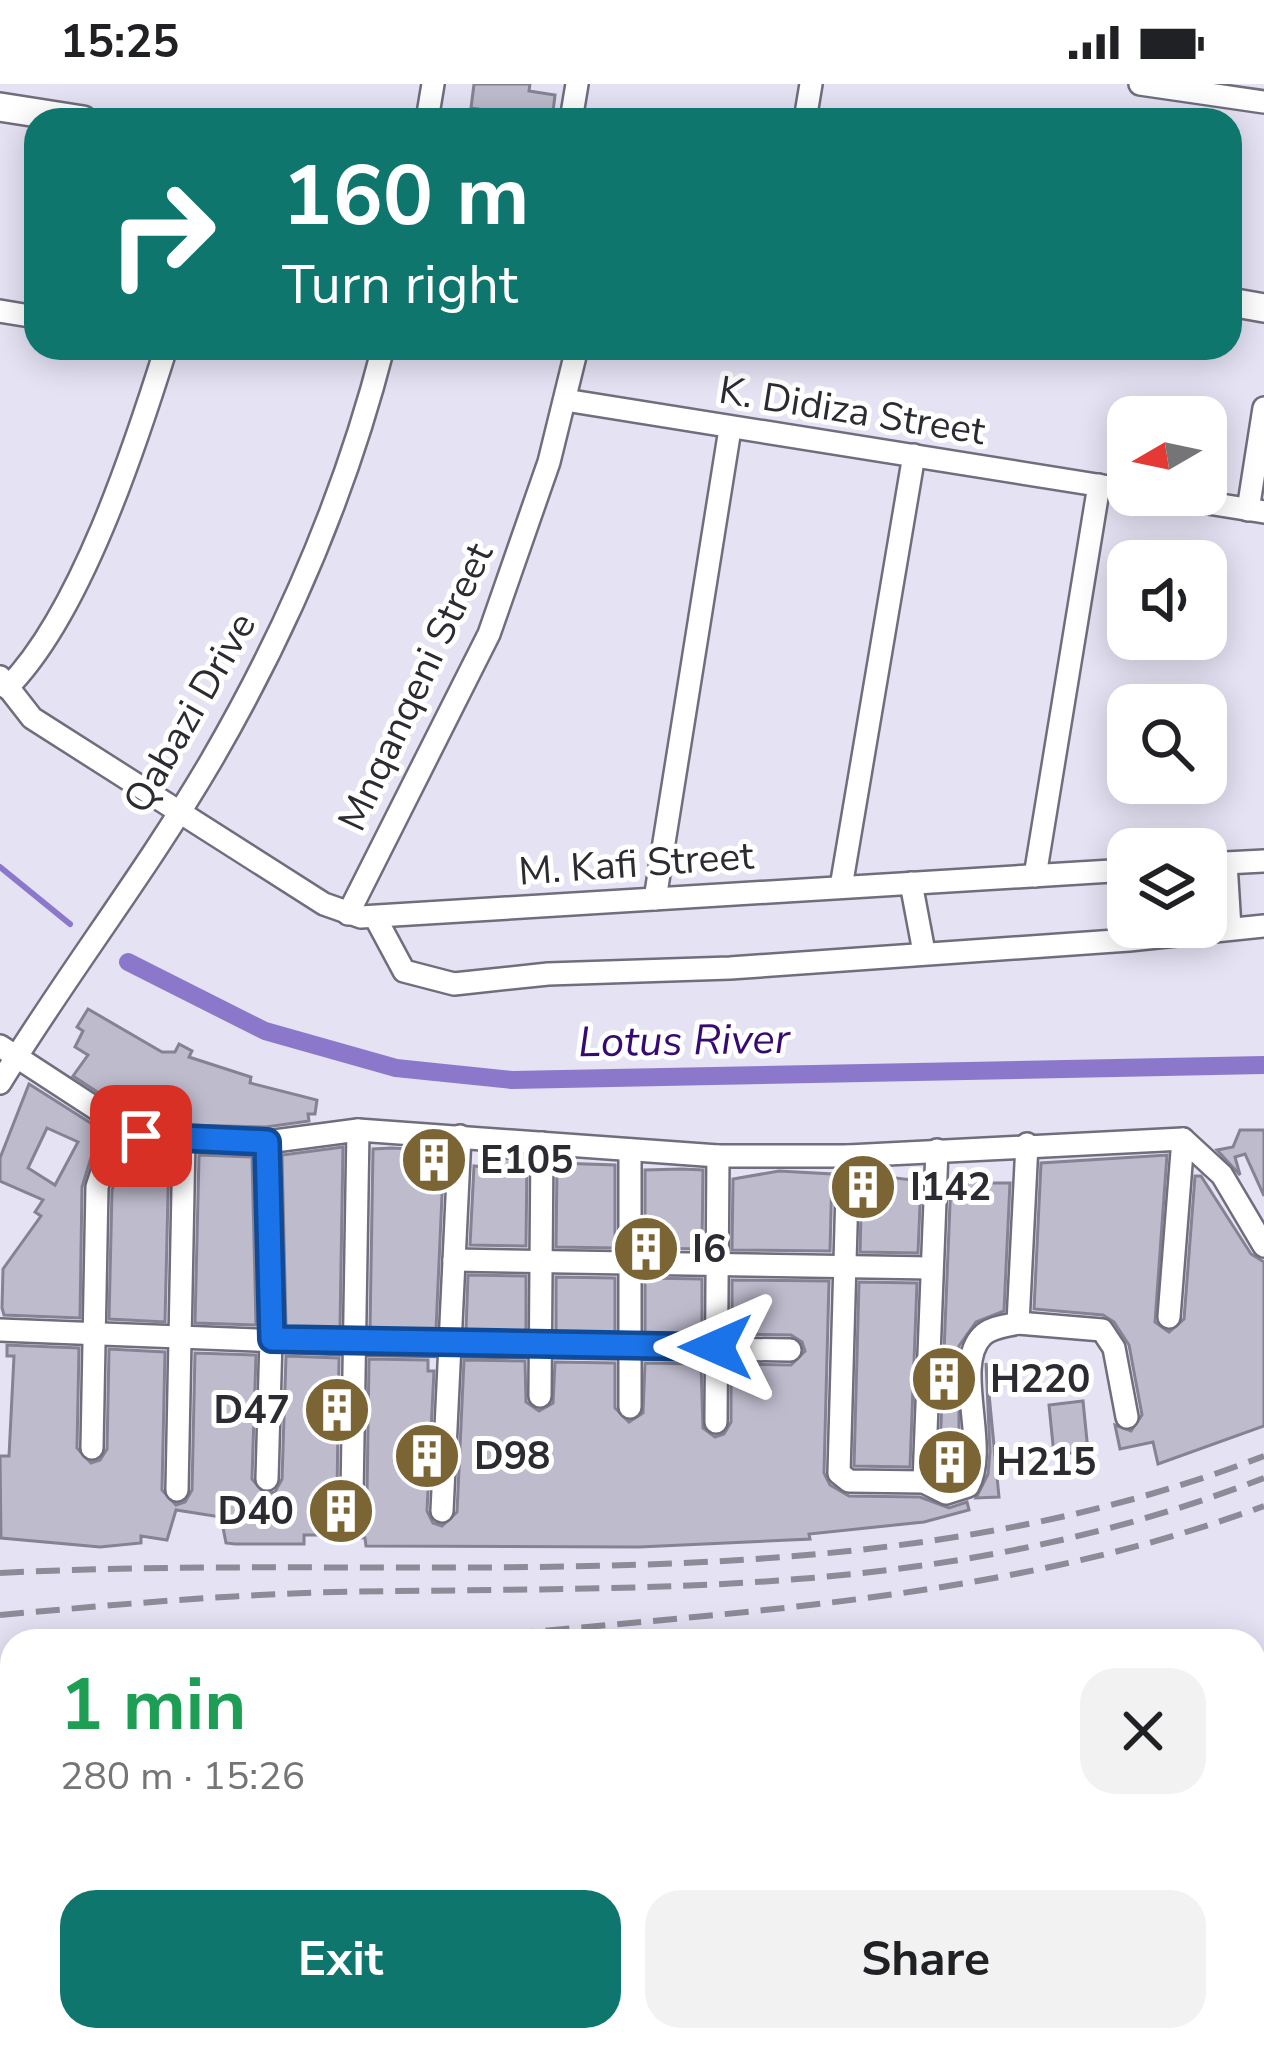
<!DOCTYPE html>
<html lang="en">
<head>
<meta charset="utf-8">
<style>
	:root { --surface:#fff; --page:#f2f2f2; --text:#202124; --muted:#757577; --accent:#0f766e }
	body { margin:0; font-family:"Nunito Sans",sans-serif; background:var(--page); color:var(--text); height:100vh; display:flex; flex-direction:column; font-size:45px; white-space:nowrap }
	* { box-sizing:border-box; margin:0 }
	p { font-size:39px; color:var(--muted) }
	.icon { flex:none; width:66px; height:66px; fill:none; stroke:currentColor; stroke-width:2; stroke-linecap:round; stroke-linejoin:round }
	.map { position:relative; flex:1; overflow:hidden }
	.sheet { position:absolute; left:0px; top:1545px; width:1266px; height:423px; display:flex; flex-direction:column; background:var(--surface); border-radius:36px 36px 0 0; box-shadow:0 6px 30px #0003 }
	.sheet>* { flex:none }
	.banner { position:absolute; left:24px; top:24px; width:1218px; height:252px; border-radius:36px; box-shadow:0 6px 30px #0003; background:#0f766e; color:#fff; overflow:hidden }
	.needle { width:78px; rotate:261deg }
	.fabs { position:absolute; left:1107px; top:312px; display:grid; gap:24px }
	.fabs a { display:grid; place-items:center; width:120px; height:120px; border-radius:24px; background:var(--surface); box-shadow:0 6px 30px #0003; font-size:60px }
	.pin { position:absolute; display:grid; place-items:center; width:102px; height:102px; color:#fff; margin:-51px; border-radius:24px; box-shadow:0 6px 18px #0006 }
	.me { position:absolute; width:132px; margin:-66px; rotate:270deg; stroke-linejoin:round; filter:drop-shadow(0 0 9px #0008) }
	.turn { display:flex; align-items:center; gap:42px; height:252px; padding:0 60px; font-size:54px }
	.turn .icon { width:156px; height:156px; stroke-width:2.5 }
	.turn b { display:block; font-size:84px; line-height:102px }
	.round { display:grid; place-items:center; flex:none; width:126px; height:126px; border-radius:36px; background:var(--page) }
	.overview { display:flex; align-items:center; justify-content:space-between; height:204px; padding:0 60px }
	h1 { font-size:72px; font-weight:700; line-height:90px; color:#1e9e55 }
	.cta { display:flex; gap:24px; margin-top:auto; padding:24px 60px }
	.cta a { flex:1; height:138px; border-radius:36px; background:var(--accent); color:#fff; font-size:48px; font-weight:700; line-height:138px; text-align:center }
	.cta a+a { background:var(--page); color:var(--text) }
	.status { display:flex; justify-content:space-between; align-items:center; height:84px; padding:0 60px; background:var(--surface); direction:ltr }
	.status svg { height:33px; fill:currentColor }
	.map>svg:first-child { display:block }
	.lines { fill:none; stroke-linecap:round; stroke-linejoin:round }
	.stream { stroke:#8c78cb; stroke-width:6 }
	.canal { stroke:#8c78cb; stroke-width:18 }
	.building { fill:#bebbcd; stroke:#858293; stroke-width:3; fill-rule:evenodd }
	.minor-casing { stroke:#706d7d; stroke-width:26 }
	.major-casing { stroke:#706d7d; stroke-width:32 }
	.minor { stroke:#fff; stroke-width:21 }
	.major { stroke:#fff; stroke-width:27 }
	.rail { stroke:#8d8b97; stroke-width:6; stroke-dasharray:24 12; stroke-linecap:butt }
	.route-casing { stroke:#114b97; stroke-width:30 }
	.route { stroke:#1a73e8; stroke-width:21 }
	.labels { text-anchor:middle; dominant-baseline:central; stroke-width:10; stroke-linejoin:round; paint-order:stroke }
	.street-label { font-size:39px; fill:#2c2b32; stroke:#fff }
	.poi-label { font-size:39px; font-weight:bold; fill:#2c2b32; stroke:#fff; text-anchor:start }
	.water-label { font-size:42px; font-style:italic; fill:#360a70; stroke:#fff }
</style>
</head>
<body>
<div class="status"><b>15:25</b><svg viewBox="0 0 49 12"><path d="M0 12V9h3v3zM5 12V6h3v6zM10 12V3h3v9zM15 12V0h3v12zM26 1h20v11H26zM47 4h2v5h-2z"/></svg></div>
<div class="map">
<svg width="1264" height="1966" viewBox="0 0 1264 1966">
	<rect width="100%" height="100%" fill="#e5e2f4"/>
	<g class="lines">
		<!-- stream -->
		<path class="stream" d="M0,783L70,840"/>
		<!-- canal -->
		<path class="canal" d="M128,878L265,947L396,984L512,996L1264,981"/>
	</g>
	<!-- building -->
	<g class="building">
		<path d="M474,0H530L529,7L555,11L552,36L471,24Z"/>
		<path d="M88,925L162,968H175L179,960L192,967L189,973L251,993L250,999L317,1016L315,1030H308L309,1037L266,1043L185,1041L143,1028L137,1034L73,992L88,971L75,963L83,947L77,943Z"/>
		<path d="M29,1000L100,1045L82,1103L80,1234L4,1231L2,1224L3,1185L41,1132L35,1128L43,1116L0,1097V1074ZM47,1044L78,1058L55,1101L28,1084Z"/>
		<path d="M1240,1046H1264V1112L1245,1070L1235,1073L1240,1091L1217,1066L1233,1063Z"/>
		<path d="M126,1062L169,1069L165,1238L109,1235L112,1106Z"/>
		<path d="M343,1063L340,1244L286,1242L282,1071Z"/>
		<path d="M392,1064L444,1067L436,1246L370,1245L373,1065Z"/>
		<path d="M199,1071L252,1073L256,1241L195,1239Z"/>
		<path d="M1167,1071L1155,1238L1169,1248L1184,1235L1195,1092H1201L1251,1170L1264,1178V1342L1158,1380L1153,1358L1120,1365L1115,1341L1131,1347L1142,1331L1129,1261L1114,1238L1103,1231L1034,1225L1041,1079Z"/>
		<path d="M485,1074L527,1075L526,1162L470,1161L474,1082L484,1083Z"/>
		<path d="M557,1079L615,1081V1164L556,1163Z"/>
		<path d="M682,1085L703,1086L702,1165L645,1164V1086Z"/>
		<path d="M779,1087L832,1090L830,1167L732,1166L733,1095Z"/>
		<path d="M862,1090L921,1097L918,1169L860,1168Z"/>
		<path d="M981,1094L980,1099H1010L1004,1227L976,1238L959,1262V1382L947,1393L939,1389L951,1095Z"/>
		<path d="M468,1191L526,1192V1247L466,1246Z"/>
		<path d="M556,1193L615,1194V1249L556,1248Z"/>
		<path d="M645,1194L702,1195V1250L645,1249Z"/>
		<path d="M732,1196L829,1197L824,1389L830,1401L849,1412L920,1413L949,1424L967,1418L969,1426L924,1438L809,1450L810,1455L639,1463L366,1462L365,1454L319,1451H304V1460H235L226,1459L221,1433L176,1426L167,1456L141,1452V1459L100,1463L1,1454L0,1372H9L14,1272H7V1261L79,1264L77,1364L91,1379L100,1376L107,1365L109,1265L165,1268L162,1406L176,1421L185,1418L192,1406L195,1269L256,1271L252,1395L265,1410L275,1408L282,1395L286,1272L339,1274L337,1411L351,1426L360,1423L367,1411L369,1275L428,1276V1287H434L427,1427L433,1439L442,1442L457,1428L464,1276L525,1277L526,1318L539,1327L553,1319L555,1278L615,1279V1324L629,1338L643,1329L645,1279L701,1280L703,1344L715,1353L724,1350L731,1338V1280L791,1281L805,1267L802,1258L791,1251L732,1250Z"/>
		<path d="M859,1198L917,1199L910,1383L854,1382Z"/>
		<path d="M986,1279L999,1413L976,1414L988,1390L990,1368Z"/>
		<path d="M1083,1317L1088,1367L1054,1371L1049,1321Z"/>
	</g>
	<g class="lines">
		<!-- minor casing -->
		<g class="minor-casing">
			<g id="minor">
				<path d="M1140,0L1264,18"/>
				<path d="M427,36L433,0"/>
				<path d="M571,36L577,0"/>
				<path d="M805,36L811,0"/>
				<path d="M0,227L36,233"/>
				<path d="M565,316L1128,406"/>
				<path d="M1158,411L1264,428"/>
				<path d="M1248,426L1264,324"/>
				<path d="M0,593L32,634L324,820L361,833L1128,786"/>
				<path d="M7,604C80,531 135,363 166,264"/>
				<path d="M1226,779L1230,844"/>
				<path d="M1206,780L1264,777"/>
				<path d="M1035,792L1099,401"/>
				<path d="M911,799L924,868"/>
				<path d="M841,803L914,371"/>
				<path d="M655,815L730,345"/>
				<path d="M348,830L489,550L549,378L577,264"/>
				<path d="M375,833L404,887L454,900L548,890L730,884L1129,856L1264,842"/>
				<path d="M0,962L132,1048L184,1056L267,1058L358,1046L718,1072H848L1183,1055L1222,1091L1264,1162"/>
				<path d="M0,999C67,890 146,788 211,677C286,548 346,409 383,264"/>
				<path d="M848,1072L839,1389L849,1397L924,1398L946,1409L968,1402C990,1363 952,1282 982,1252C990,1243 1007,1242 1018,1239L1027,1060"/>
				<path d="M454,1176L931,1184"/>
				<path d="M1169,1233L1183,1055"/>
				<path d="M1018,1239L1102,1246L1114,1264L1127,1333"/>
				<path d="M0,1246L356,1260L790,1266"/>
				<path d="M540,1312L542,1059"/>
				<path d="M630,1323V1066"/>
				<path d="M716,1338L718,1072"/>
				<path d="M92,1364L97,1103L118,1039"/>
				<path d="M267,1395L271,1255L267,1058"/>
				<path d="M924,1398L937,1066"/>
				<path d="M177,1406L184,1056"/>
				<path d="M352,1411L358,1046"/>
				<path d="M442,1427L460,1052"/>
				<path d="M1254,1720H1264"/>
				<path d="M0,1800H12"/>
				<path d="M1254,1921L1264,1920"/>
				<path d="M408,1956V1966"/>
				<path d="M1038,1956V1966"/>
				<path d="M525,1966L684,1956"/>
			</g>
		</g>
		<!-- major casing -->
		<g class="major-casing">
			<g id="major">
				<path d="M0,23L83,36"/>
				<path d="M1230,218L1264,224"/>
				<path d="M1254,1641H1264"/>
				<path d="M1254,1689L1264,1688"/>
				<path d="M0,1718L12,1717"/>
				<path d="M0,1766H12"/>
			</g>
		</g>
		<!-- minor -->
		<use href="#minor" class="minor"/>
		<!-- major -->
		<use href="#major" class="major"/>
		<!-- rail -->
		<g class="rail">
			<path d="M0,1489C421,1467 861,1528 1264,1372"/>
			<path d="M0,1531C111,1521 223,1511 335,1508C665,1502 948,1516 1264,1394"/>
			<path d="M438,1557C717,1528 998,1520 1264,1422"/>
			<path d="M0,1597L12,1596"/>
		</g>
	</g>
	<g class="lines">
		<!-- route casing -->
		<g class="route-casing">
			<path id="route" d="M141,1052L267,1058L272,1255L716,1263"/>
		</g>
		<!-- route -->
		<use href="#route" class="route"/>
	</g>
	<!-- icons -->
	<defs>
		<g id="building-disc" transform="scale(3.45)"><circle r="9.5" fill="#7c6535" stroke="#fff"/><path d="M-4-6H4V6H1V3H-1V6H-4ZM-2.5-4.3h1.7v1.8h-1.7ZM.8-4.3h1.7v1.8H.8ZM-2.5-1h1.7V.8h-1.7ZM.8-1h1.7V.8H.8Z" fill="#fff"/></g>
	</defs>
	<g fill-rule="evenodd">
		<use href="#building-disc" x="434" y="1076"/>
		<use href="#building-disc" x="863" y="1103"/>
		<use href="#building-disc" x="646" y="1165"/>
		<use href="#building-disc" x="944" y="1295"/>
		<use href="#building-disc" x="337" y="1326"/>
		<use href="#building-disc" x="427" y="1372"/>
		<use href="#building-disc" x="950" y="1378"/>
		<use href="#building-disc" x="341" y="1427"/>
	</g>
	<g class="labels">
		<!-- street labels -->
		<g class="street-label">
			<text transform="translate(852 327) rotate(9)">K. Didiza Street</text>
			<text transform="translate(416 603) rotate(-65)">Mnqanqeni Street</text>
			<text transform="translate(190 629) rotate(-60)">Qabazi Drive</text>
			<text transform="translate(636 780) rotate(-4)">M. Kafi Street</text>
		</g>
		<!-- poi labels -->
		<g class="poi-label">
			<text x="480" y="1076">E105</text>
			<text x="910" y="1103">I142</text>
			<text x="692" y="1165">I6</text>
			<text x="990" y="1295">H220</text>
			<text x="290" y="1326" text-anchor="end">D47</text>
			<text x="474" y="1372">D98</text>
			<text x="996" y="1378">H215</text>
			<text x="294" y="1427" text-anchor="end">D40</text>
		</g>
		<!-- water labels -->
		<g class="water-label">
			<text transform="translate(684 957) rotate(-1)">Lotus River</text>
		</g>
	</g>
</svg>
<div class="fabs">
<a><svg class="needle" viewBox="-14 -14 28 28"><path d="M0-13l5 13h-10z" fill="#e53935"/><path d="M0 13l5-13h-10z" fill="#757577"/></svg></a>
<a><svg class="icon" aria-label="sound" viewBox="0 0 24 24"><path d="M4 9h4l5-4v14l-5-4H4zM17 9q2 3 0 6"/></svg></a>
<a><svg class="icon" aria-label="search" viewBox="0 0 24 24"><circle cx="10" cy="10" r="6"/><path d="M15 15l6 6"/></svg></a>
<a><svg class="icon" aria-label="layers" viewBox="0 0 24 24"><path d="M12 4l9 5-9 5-9-5zM3 14l9 5 9-5"/></svg></a>
</div>
<div class="pin" style="left:141px;top:1052px;background:#d93025"><svg class="icon" aria-label="arrive" viewBox="0 0 24 24"><path d="M6 21V4h12l-3 4 3 4H6"/></svg></div>
<svg class="me" style="left:716px;top:1263px" viewBox="-20 -20 40 40"><path d="M0-17L14 15 0 8-14 15z" fill="#1a73e8" stroke="#fff" stroke-width="4"/></svg>
<div class="banner">
<div class="turn"><svg class="icon" aria-label="right" viewBox="0 0 24 24"><path d="M7 20v-9h11M14 6l5 5-5 5"/></svg><div><b>160 m</b>Turn right</div></div>
</div>
<section class="sheet">
<div class="overview"><div><h1>1 min</h1><p>280 m · 15:26</p></div><a class="round"><svg class="icon" aria-label="close" viewBox="0 0 24 24"><path d="M6 6l12 12M18 6L6 18"/></svg></a></div>
<div class="cta"><a>Exit</a><a>Share</a></div>
</section>
</div>
</body>
</html>
